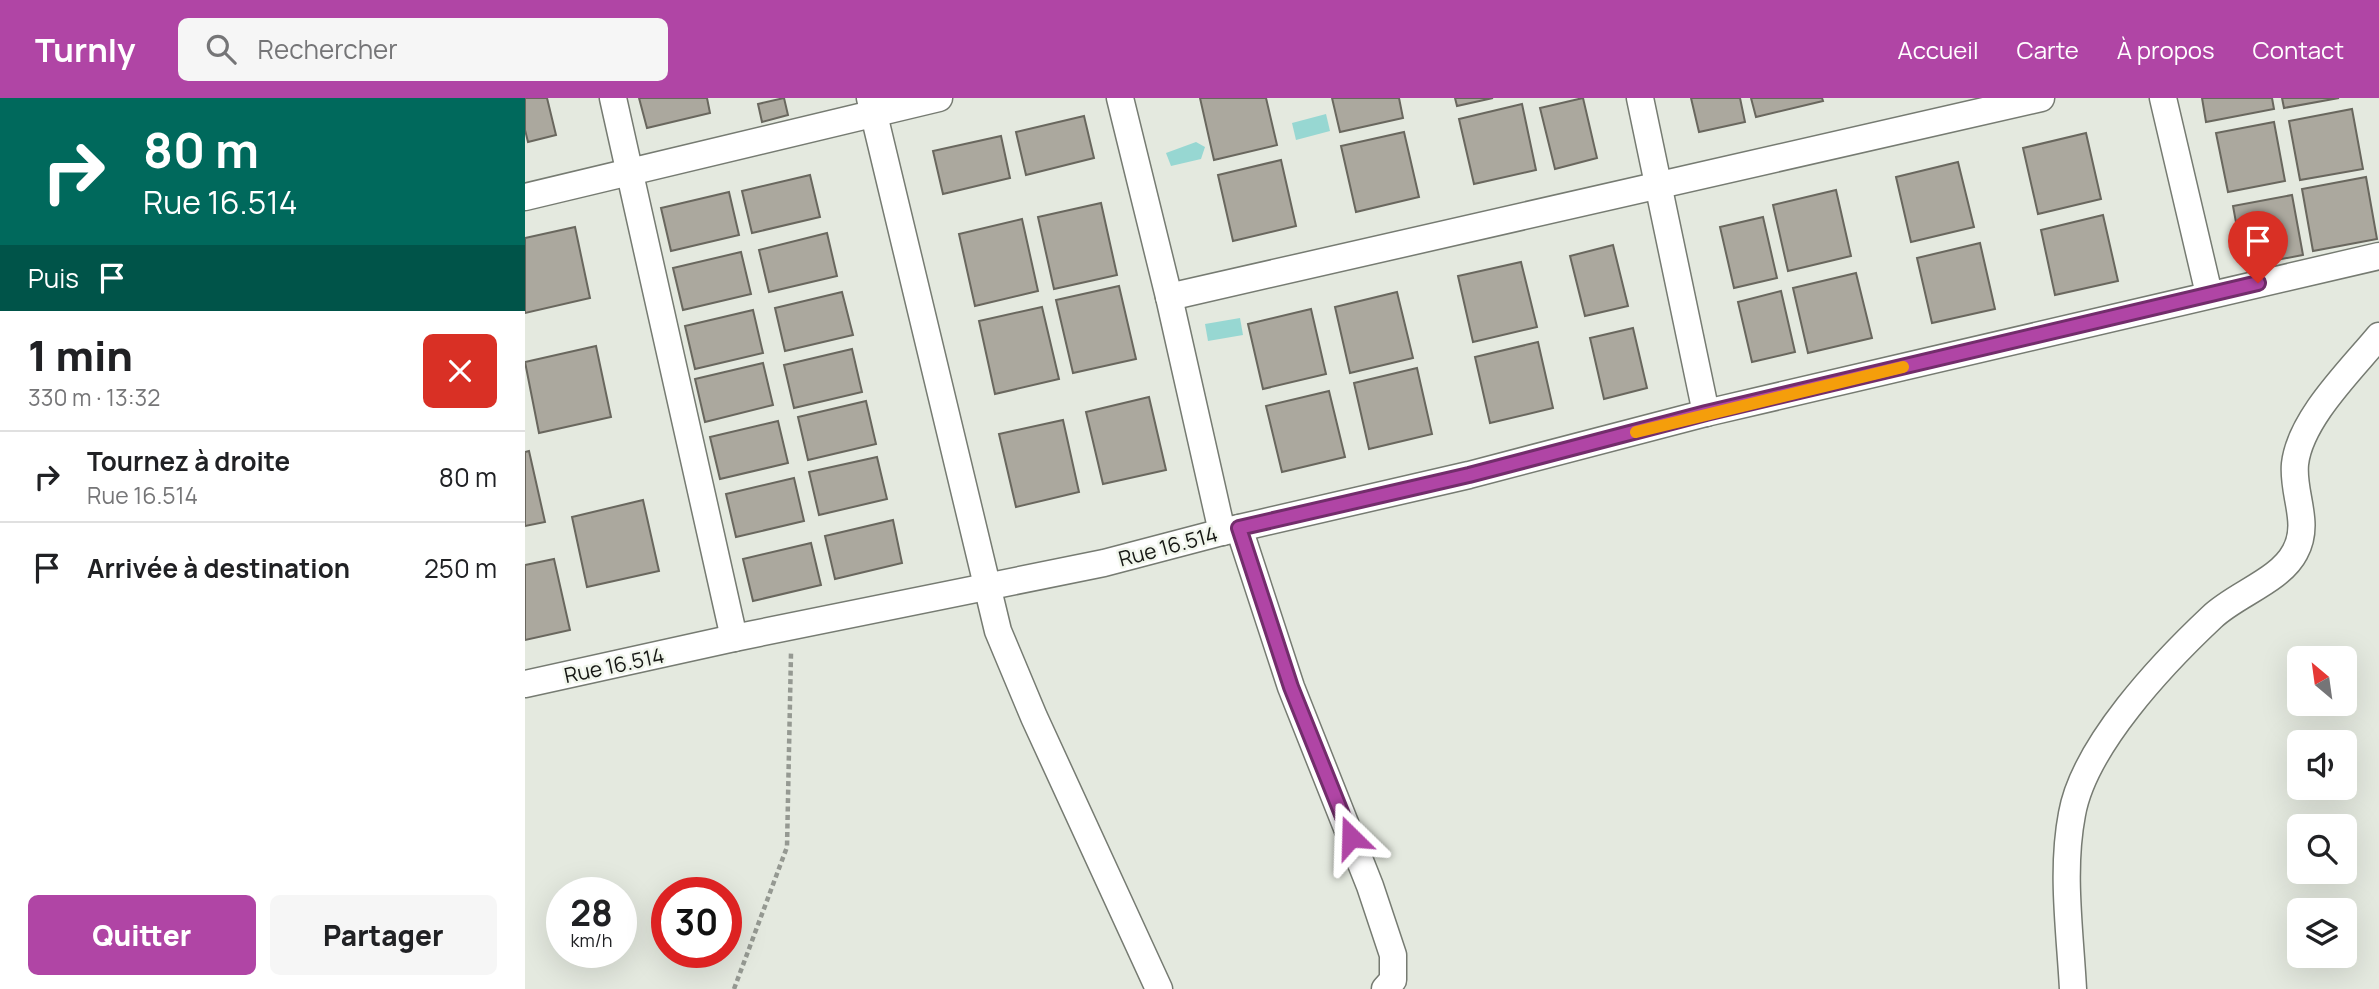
<!DOCTYPE html>
<html lang="fr">
<head>
<meta charset="utf-8">
<style>
	:root { --surface:#fff; --page:#f6f6f6; --text:#202124; --muted:#757577; --line:#e0e0e0; --accent:#b045a5 }
	body { margin:0; font-family:Manrope,sans-serif; background:var(--page); color:var(--text); height:100vh; display:flex; flex-direction:column; font-size:26px; white-space:nowrap }
	* { box-sizing:border-box; margin:0 }
	p { font-size:23px; color:var(--muted) }
	.icon { flex:none; width:38px; height:38px; fill:none; stroke:currentColor; stroke-width:2; stroke-linecap:round; stroke-linejoin:round }
	.map { position:relative; flex:1; overflow:hidden }
	.side { display:flex; flex-direction:column; background:var(--surface); width:525px }
	.side>* { flex:none }
	.top-card { background:#00695c; color:#fff; overflow:hidden }
	.needle { width:46px; rotate:331deg }
	.tools { position:absolute; left:1762px; top:548px; display:grid; gap:14px }
	.tools a { display:grid; place-items:center; width:70px; height:70px; border-radius:10px; background:var(--surface); box-shadow:0 7px 28px #0002; font-size:35px }
	.speed { position:absolute; left:21px; top:779px; display:flex; gap:14px; font-size:35px; font-weight:700; text-align:center }
	.speed>* { display:grid; place-content:center; width:91px; height:91px; border-radius:50%; background:var(--surface); box-shadow:0 7px 28px #0002; line-height:1 }
	.speed small { font-size:18px; font-weight:400 }
	.speed .limit { border:10px solid #d22; background:#fff; color:#111 }
	.pin { position:absolute; display:grid; place-items:center; width:60px; height:60px; color:#fff; margin:-72px -30px; border-radius:50% 50% 50% 0; rotate:-45deg; box-shadow:0 0 7px #0007 }
	.pin .icon { rotate:45deg }
	.me { position:absolute; width:77px; margin:-38px; rotate:338deg; stroke-linejoin:round; filter:drop-shadow(0 0 5px #0008) }
	.turn { display:flex; align-items:center; gap:24px; height:147px; padding:0 28px; font-size:32px }
	.turn .icon { width:91px; height:91px; stroke-width:2.5 }
	.turn b { display:block; font-size:49px; line-height:60px }
	.then { display:flex; align-items:center; height:66px; padding:0 28px; background:#0003; gap:14px; font-size:26px }
	.round { display:grid; place-items:center; flex:none; width:74px; height:74px; border-radius:10px; background:var(--page) }
	.overview { display:flex; align-items:center; justify-content:space-between; height:119px; padding:0 28px }
	h1 { font-size:42px; font-weight:800; line-height:52px }
	.button { display:flex; gap:14px; margin-top:auto; padding:14px 28px }
	.button a { flex:1; height:80px; border-radius:10px; background:var(--accent); color:#fff; font-size:28px; font-weight:800; line-height:80px; text-align:center }
	.button a+a { background:var(--page); color:var(--text) }
	ul { padding:0; list-style:none }
	li { display:flex; align-items:center; gap:21px; height:91px; padding:0 28px; border-top:2px solid var(--line) }
	li div { flex:1 }
	li b { display:block; font-size:26px }
	li em { font-style:normal }
	header { display:flex; align-items:center; gap:42px; box-sizing:border-box; height:98px; padding:0 35px; background:var(--accent); color:#fff }
	header strong { font-size:33px }
	nav { display:flex; gap:38px; margin-inline-start:auto; font-size:24px }
	.search { width:490px; height:63px; background:var(--page); display:flex; align-items:center; gap:18px; box-sizing:border-box; padding:0 24px; border-radius:10px; color:var(--muted); font-size:26px }
	main { display:flex; flex:1; min-height:0 }
	.map>svg:first-child { display:block }
	.water { fill:#97d7d2 }
	.building { fill:#aba89e; stroke:#69675e; stroke-width:2 }
	.lines { fill:none; stroke-linecap:round; stroke-linejoin:round }
	.minor-casing { stroke:#767b72; stroke-width:29 }
	.path { stroke:#959992; stroke-width:4.5; stroke-dasharray:5 3.5; stroke-linecap:butt }
	.minor { stroke:#fff; stroke-width:26 }
	.route-casing { stroke:#722d6b; stroke-width:18 }
	.route { stroke:#b045a5; stroke-width:12 }
	.slow { stroke:#f59e0b; stroke-width:12 }
	.labels { text-anchor:middle; dominant-baseline:central; stroke-width:5; stroke-linejoin:round; paint-order:stroke }
	.street-label { font-size:21px; fill:#161714; stroke:#f1f6ec }
</style>
</head>
<body>
<header>
<strong>Turnly</strong>
<div class="search"><svg class="icon" aria-label="search" viewBox="0 0 24 24"><circle cx="10" cy="10" r="6"/><path d="M15 15l6 6"/></svg>Rechercher</div>
<nav><a>Accueil</a><a>Carte</a><a>À propos</a><a>Contact</a></nav>
</header>
<main>
<section class="side">
<div class="top-card">
<div class="turn"><svg class="icon" aria-label="right" viewBox="0 0 24 24"><path d="M7 20v-9h11M14 6l5 5-5 5"/></svg><div><b>80 m</b>Rue 16.514</div></div>
<div class="then">Puis<svg class="icon" aria-label="arrive" viewBox="0 0 24 24"><path d="M6 21V4h12l-3 4 3 4H6"/></svg></div>
</div>
<div class="overview"><div><h1>1 min</h1><p>330 m · 13:32</p></div><a class="round" style="background:#d93025;color:#fff"><svg class="icon" aria-label="close" viewBox="0 0 24 24"><path d="M6 6l12 12M18 6L6 18"/></svg></a></div>
<ul>
<li><svg class="icon" aria-label="right" viewBox="0 0 24 24"><path d="M7 20v-9h11M14 6l5 5-5 5"/></svg><div><b>Tournez à droite</b><p>Rue 16.514</p></div><em>80 m</em></li>
<li><svg class="icon" aria-label="arrive" viewBox="0 0 24 24"><path d="M6 21V4h12l-3 4 3 4H6"/></svg><div><b>Arrivée à destination</b></div><em>250 m</em></li>
</ul>
<div class="button"><a>Quitter</a><a>Partager</a></div>
</section>
<div class="map">
<svg width="1854" height="891" viewBox="0 0 1854 891">
	<rect width="100%" height="100%" fill="#e4e9df"/>
	<!-- water -->
	<g class="water">
		<path d="M801,16L805,33L771,42L767,25Z"/>
		<path d="M671,44L680,49L676,61L646,68L641,55Z"/>
		<path d="M715,220L718,237L683,243L680,226Z"/>
	</g>
	<!-- building -->
	<g class="building">
		<path d="M0,0H22L31,37L3,44L0,32Z"/>
		<path d="M114,0H182L185,15L122,30Z"/>
		<path d="M259,0L263,17L237,24L233,6Z"/>
		<path d="M675,0H741L752,47L689,62Z"/>
		<path d="M807,0H874L878,20L815,34Z"/>
		<path d="M930,0H968L932,8Z"/>
		<path d="M1058,0L1072,60L1030,71L1015,10Z"/>
		<path d="M1166,0H1215L1220,24L1174,34Z"/>
		<path d="M1226,0H1297L1298,3L1231,19Z"/>
		<path d="M1677,0H1747L1749,11L1681,24Z"/>
		<path d="M1757,0H1814L1759,10Z"/>
		<path d="M997,6L1011,72L949,86L934,21Z"/>
		<path d="M1827,11L1838,71L1775,82L1764,23Z"/>
		<path d="M559,18L569,60L501,77L491,34Z"/>
		<path d="M1749,24L1760,83L1703,94L1691,35Z"/>
		<path d="M879,34L894,99L831,114L816,48Z"/>
		<path d="M1561,35L1576,101L1513,116L1498,50Z"/>
		<path d="M476,38L485,80L418,96L408,53Z"/>
		<path d="M756,62L771,128L708,143L693,77Z"/>
		<path d="M1433,64L1449,129L1386,144L1371,79Z"/>
		<path d="M285,77L295,119L227,135L217,93Z"/>
		<path d="M1841,79L1852,141L1788,153L1777,91Z"/>
		<path d="M1311,92L1326,158L1263,173L1248,107Z"/>
		<path d="M204,94L214,137L146,153L136,110Z"/>
		<path d="M1767,97L1778,157L1719,168L1708,108Z"/>
		<path d="M576,105L592,177L529,191L513,119Z"/>
		<path d="M1578,117L1593,183L1530,197L1516,132Z"/>
		<path d="M1238,119L1252,180L1209,190L1195,129Z"/>
		<path d="M497,121L513,193L450,208L434,136Z"/>
		<path d="M50,129L65,200L0,215V140Z"/>
		<path d="M302,135L312,178L244,194L234,152Z"/>
		<path d="M1455,145L1470,211L1407,225L1392,160Z"/>
		<path d="M1088,147L1103,208L1060,218L1045,158Z"/>
		<path d="M216,154L226,196L158,212L148,170Z"/>
		<path d="M996,164L1012,229L948,244L933,178Z"/>
		<path d="M1331,175L1347,240L1283,255L1268,190Z"/>
		<path d="M594,188L611,261L548,275L531,202Z"/>
		<path d="M1256,193L1270,254L1227,264L1213,204Z"/>
		<path d="M317,194L328,237L260,253L250,210Z"/>
		<path d="M872,194L888,260L825,275L810,209Z"/>
		<path d="M517,209L534,281L470,296L454,223Z"/>
		<path d="M786,211L801,276L738,291L723,226Z"/>
		<path d="M228,212L238,255L170,271L160,228Z"/>
		<path d="M1108,230L1122,290L1079,301L1065,240Z"/>
		<path d="M1013,244L1028,310L965,325L950,259Z"/>
		<path d="M71,248L86,319L14,335L0,264Z"/>
		<path d="M327,251L337,294L269,310L259,267Z"/>
		<path d="M238,265L248,307L180,324L170,281Z"/>
		<path d="M892,270L907,336L844,351L829,285Z"/>
		<path d="M804,293L820,359L757,374L741,308Z"/>
		<path d="M624,299L641,372L578,386L561,314Z"/>
		<path d="M341,303L351,346L283,362L273,319Z"/>
		<path d="M538,322L554,394L491,409L474,336Z"/>
		<path d="M253,323L263,365L195,381L185,339Z"/>
		<path d="M4,353L20,424L0,428V354Z"/>
		<path d="M352,359L362,401L294,417L284,374Z"/>
		<path d="M269,380L279,423L211,439L201,396Z"/>
		<path d="M118,402L134,473L62,489L47,419Z"/>
		<path d="M368,422L377,465L310,481L300,438Z"/>
		<path d="M286,445L296,487L228,503L218,461Z"/>
		<path d="M29,461L45,532L0,542V467Z"/>
	</g>
	<g class="lines">
		<!-- minor casing -->
		<g class="minor-casing">
			<g id="minor">
				<path d="M88,0L209,540"/>
				<path d="M345,0L473,533L509,619L634,891"/>
				<path d="M595,0L644,199L697,434"/>
				<path d="M1115,0L1181,315"/>
				<path d="M1638,0L1684,196"/>
				<path d="M0,99L414,0"/>
				<path d="M644,199L1516,0"/>
				<path d="M714,430L766,589L845,788L868,857V882L860,891"/>
				<path d="M0,586L209,540L579,465L697,434L944,377L1181,315L1854,158"/>
				<path d="M1548,891C1545,834 1536,773 1547,716C1559,648 1638,565 1687,519C1711,496 1755,483 1770,454C1786,425 1767,396 1770,366C1775,321 1826,272 1854,238"/>
			</g>
		</g>
		<!-- path -->
		<path class="path" d="M209,891L262,749L266,555"/>
		<!-- minor -->
		<use href="#minor" class="minor"/>
	</g>
	<g class="lines">
		<!-- route casing -->
		<g class="route-casing">
			<path id="route" d="M826,739L766,589L714,430L944,377L1181,315L1733,185"/>
		</g>
		<!-- route -->
		<use href="#route" class="route"/>
		<!-- slow -->
		<path class="slow" d="M1111,334L1378,269"/>
	</g>
	<g class="labels">
		<!-- street labels -->
		<g class="street-label">
			<text transform="translate(643 448) rotate(-15)">Rue 16.514</text>
			<text transform="translate(89 567) rotate(-12)">Rue 16.514</text>
		</g>
	</g>
</svg>
<div class="tools">
<a><svg class="needle" viewBox="-14 -14 28 28"><path d="M0-13l5 13h-10z" fill="#e53935"/><path d="M0 13l5-13h-10z" fill="#757577"/></svg></a>
<a><svg class="icon" aria-label="sound" viewBox="0 0 24 24"><path d="M4 9h4l5-4v14l-5-4H4zM17 9q2 3 0 6"/></svg></a>
<a><svg class="icon" aria-label="search" viewBox="0 0 24 24"><circle cx="10" cy="10" r="6"/><path d="M15 15l6 6"/></svg></a>
<a><svg class="icon" aria-label="layers" viewBox="0 0 24 24"><path d="M12 4l9 5-9 5-9-5zM3 14l9 5 9-5"/></svg></a>
</div>
<div class="speed"><div>28<small>km/h</small></div><div class="limit">30</div></div>
<div class="pin" style="left:1733px;top:185px;background:#d93025"><svg class="icon" aria-label="arrive" viewBox="0 0 24 24"><path d="M6 21V4h12l-3 4 3 4H6"/></svg></div>
<svg class="me" style="left:826px;top:739px" viewBox="-20 -20 40 40"><path d="M0-17L14 15 0 8-14 15z" fill="#b045a5" stroke="#fff" stroke-width="4"/></svg>
</div>
</main>
</body>
</html>
